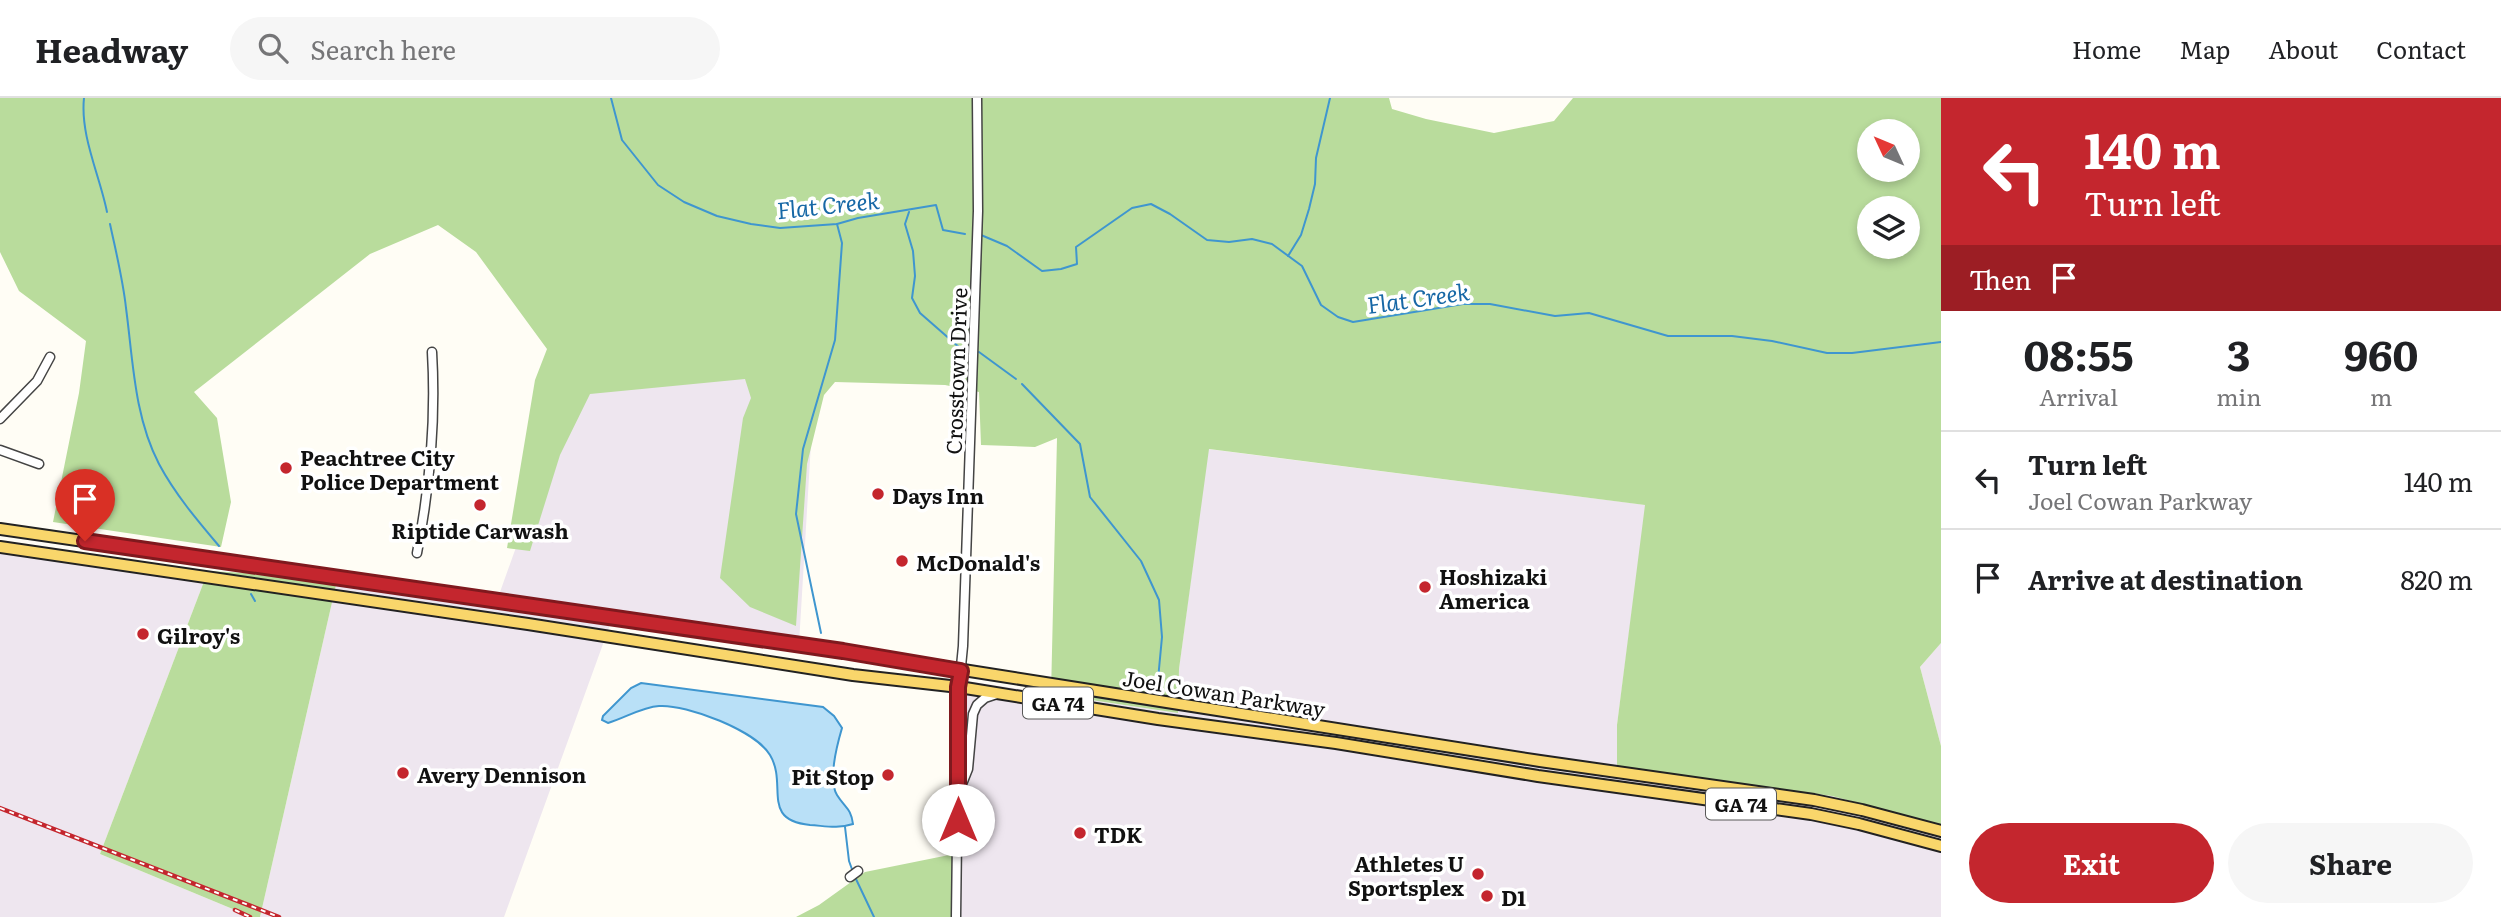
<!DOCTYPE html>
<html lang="en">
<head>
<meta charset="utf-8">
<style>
	:root { --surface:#fff; --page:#f6f6f6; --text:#202124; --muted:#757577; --line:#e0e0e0; --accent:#c4262e }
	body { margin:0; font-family:Literata,serif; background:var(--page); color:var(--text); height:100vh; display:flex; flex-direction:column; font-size:26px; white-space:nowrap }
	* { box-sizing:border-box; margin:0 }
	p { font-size:23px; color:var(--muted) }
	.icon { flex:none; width:38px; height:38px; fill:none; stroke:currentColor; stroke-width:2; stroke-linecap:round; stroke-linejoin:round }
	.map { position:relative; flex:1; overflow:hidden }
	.panel { display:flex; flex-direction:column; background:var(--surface); width:560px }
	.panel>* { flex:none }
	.hud { background:#c4262e; color:#fff; overflow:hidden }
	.needle { width:46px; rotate:314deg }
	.tools { position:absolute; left:1857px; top:21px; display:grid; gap:14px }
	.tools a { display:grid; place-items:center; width:63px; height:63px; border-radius:50%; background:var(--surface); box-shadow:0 4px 10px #0003; font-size:35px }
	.pin { position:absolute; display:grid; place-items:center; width:60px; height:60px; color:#fff; margin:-72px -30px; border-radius:50% 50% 50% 0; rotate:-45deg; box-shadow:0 0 7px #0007 }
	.pin .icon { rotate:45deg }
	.me { position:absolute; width:77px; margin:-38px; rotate:0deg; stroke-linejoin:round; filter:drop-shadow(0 0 5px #0008) }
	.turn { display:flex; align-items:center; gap:24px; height:147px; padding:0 28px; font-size:32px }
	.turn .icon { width:91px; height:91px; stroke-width:2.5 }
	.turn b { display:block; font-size:49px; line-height:60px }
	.then { display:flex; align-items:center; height:66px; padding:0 28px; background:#0003; gap:14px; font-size:26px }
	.eta { display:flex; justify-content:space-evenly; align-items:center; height:119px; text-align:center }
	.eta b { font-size:42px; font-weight:700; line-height:49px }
	.cta { display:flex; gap:14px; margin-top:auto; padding:14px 28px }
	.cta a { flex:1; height:80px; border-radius:42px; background:var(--accent); color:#fff; font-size:28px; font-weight:700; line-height:80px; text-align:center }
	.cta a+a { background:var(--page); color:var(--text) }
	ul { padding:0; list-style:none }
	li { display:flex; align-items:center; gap:21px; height:98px; padding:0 28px; border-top:2px solid var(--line) }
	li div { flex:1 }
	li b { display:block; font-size:26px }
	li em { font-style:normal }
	header { display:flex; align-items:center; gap:42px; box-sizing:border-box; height:98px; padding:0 35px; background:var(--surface); border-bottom:2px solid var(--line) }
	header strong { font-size:33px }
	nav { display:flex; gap:38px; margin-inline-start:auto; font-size:24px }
	.search { width:490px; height:63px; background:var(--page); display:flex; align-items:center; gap:18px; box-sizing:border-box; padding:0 24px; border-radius:38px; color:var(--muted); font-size:26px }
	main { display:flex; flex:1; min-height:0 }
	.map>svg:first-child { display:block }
	.industrial { fill:#eee6ef }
	.forest { fill:#b9dc9c; fill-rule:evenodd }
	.water { fill:#b9e0f7; stroke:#3f96cf; stroke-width:2 }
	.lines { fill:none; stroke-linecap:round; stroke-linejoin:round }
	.stream { stroke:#3f96cf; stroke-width:2 }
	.minor-casing { stroke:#444; stroke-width:11 }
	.major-casing { stroke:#222; stroke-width:14 }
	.minor { stroke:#fff; stroke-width:8 }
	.major { stroke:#f9d66b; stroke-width:10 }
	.rail-casing { stroke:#c4262e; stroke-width:4.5 }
	.rail { stroke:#fff; stroke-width:2; stroke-dasharray:5; stroke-linecap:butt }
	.route-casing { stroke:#7f191e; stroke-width:18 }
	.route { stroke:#c4262e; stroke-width:12 }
	.poi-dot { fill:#c4262e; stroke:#fff; stroke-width:2.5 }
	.labels { text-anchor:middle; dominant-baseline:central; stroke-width:7; stroke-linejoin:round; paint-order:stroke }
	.shield { fill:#fff; stroke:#585858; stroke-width:2 }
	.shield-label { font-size:19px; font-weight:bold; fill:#111 }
	.street-label { font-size:21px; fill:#111; stroke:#fff }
	.poi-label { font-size:21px; font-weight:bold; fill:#111; stroke:#fff; text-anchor:start }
	.water-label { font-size:23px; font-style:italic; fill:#1768a6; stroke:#fff }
</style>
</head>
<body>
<header>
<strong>Headway</strong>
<div class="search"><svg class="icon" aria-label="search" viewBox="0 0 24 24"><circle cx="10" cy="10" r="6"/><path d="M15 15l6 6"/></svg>Search here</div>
<nav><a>Home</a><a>Map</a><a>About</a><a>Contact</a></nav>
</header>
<main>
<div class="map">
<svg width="1941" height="819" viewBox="0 0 1941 819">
	<rect width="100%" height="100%" fill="#fffdf5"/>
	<!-- industrial -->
	<g class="industrial">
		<path d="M816,262L799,546L611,524L504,819H260L336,487L495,508L574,287Z"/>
		<path d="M1208,351L1646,407L1617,627L1618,669L1832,698L1941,727V819H952L957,697L967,583L1178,615L1179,571Z"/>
		<path d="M0,444L208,473L100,756L252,819H0Z"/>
		<path d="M1941,545V648L1920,569Z"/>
	</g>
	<!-- forest -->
	<g class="forest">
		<path d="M0,0H1389L1392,11L1426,21L1494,35L1554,23L1573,0H1941V545L1920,569L1941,648V727L1832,698L1617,669V627L1645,407L1209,351L1179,571L1178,615L1051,596L1057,340L1035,349L981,347L979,294L945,287L835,284L824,297L807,366L796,528L750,509L720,480L743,320L751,300L745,281L590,296L560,357L530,453L507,450L535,282L547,251L476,154L438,127L370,156L194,294L217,320L231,404L221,449L53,424L79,295L86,243L19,193L0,154ZM1869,33H1908V72H1869ZM1869,110H1908V149H1869Z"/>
		<path d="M208,473L246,475L336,487L260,819H252L100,756Z"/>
		<path d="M954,756L952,819H796L819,807L865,774Z"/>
	</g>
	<!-- water -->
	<path class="water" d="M641,585L823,609L834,618L842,630C837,647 828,682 837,697C845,710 851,710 853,726C837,731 826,728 810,727C760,722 788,687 770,657C756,633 687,606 659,608C642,609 625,620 608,625L602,622L603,618L631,590Z"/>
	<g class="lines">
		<!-- stream -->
		<g class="stream">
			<path d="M84,0C80,38 100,78 107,114"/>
			<path d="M611,0L622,42L658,87L684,104L717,118L751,126L780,130L837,126L858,120L936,107L943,132L965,136"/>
			<path d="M909,114L905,126L913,153L915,178L912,200L920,215L960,250"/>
			<path d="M110,126C116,154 123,182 126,210C133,262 134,318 159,366C175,396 197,422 219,448"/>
			<path d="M981,137L1007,148L1042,173L1061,171L1077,166L1076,149L1132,110L1151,106L1170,116L1207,142L1229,144L1252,141L1272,146L1302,168L1321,207L1338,219L1353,224L1463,206H1490L1555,218L1589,215L1668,238H1732L1772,243L1827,255H1852L1941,244"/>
			<path d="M1288,158L1301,137L1309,111L1315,86L1316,60L1330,0"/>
			<path d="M979,254L1016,281"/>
			<path d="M1022,286L1080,346L1090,399L1141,463L1159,502L1162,539L1157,592"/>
			<path d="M251,496L255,503"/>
			<path d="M821,535L796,416L803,351L835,242L842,145L837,126"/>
			<path d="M845,729L849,763L853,774"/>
			<path d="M855,779L874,819"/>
		</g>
		<!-- minor casing -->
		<g class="minor-casing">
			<g id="minor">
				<path d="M0,321L37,283L50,259"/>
				<path d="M0,352L39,366"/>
				<path d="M417,455C430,388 436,321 432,254"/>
				<path d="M960,691L968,671L973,616L977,607L985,600L997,596"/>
				<path d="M850,779L858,773"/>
				<path d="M956,819L959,589L963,548L978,113L977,0"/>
			</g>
		</g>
		<!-- major casing -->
		<g class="major-casing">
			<g id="major">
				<path d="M0,431L843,553L1540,663L1814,702L1862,712L1941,733"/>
				<path d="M0,449L528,526L853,577L959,589L1158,621L1336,645L1538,678L1811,716L1859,726L1941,748"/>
			</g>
		</g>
		<!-- minor -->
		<use href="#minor" class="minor"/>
		<!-- major -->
		<use href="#major" class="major"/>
		<!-- rail casing -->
		<g class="rail-casing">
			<g id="rail">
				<path d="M0,710L279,819"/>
				<path d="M235,812L250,819"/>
			</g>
		</g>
		<!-- rail -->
		<use href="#rail" class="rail"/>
	</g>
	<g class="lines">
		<!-- route casing -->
		<g class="route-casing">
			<path id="route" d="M85,443L843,553L961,573L958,589V722"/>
		</g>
		<!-- route -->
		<use href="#route" class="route"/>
	</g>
	<!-- markers -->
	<g class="poi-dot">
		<circle cx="286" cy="370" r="7"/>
		<circle cx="878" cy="396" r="7"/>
		<circle cx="480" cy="407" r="7"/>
		<circle cx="902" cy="463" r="7"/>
		<circle cx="1425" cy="489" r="7"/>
		<circle cx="143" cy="536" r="7"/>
		<circle cx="403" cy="675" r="7"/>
		<circle cx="888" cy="677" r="7"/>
		<circle cx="1080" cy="735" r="7"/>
		<circle cx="1478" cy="776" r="7"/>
		<circle cx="1487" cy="798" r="7"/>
	</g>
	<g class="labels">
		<!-- shield labels -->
		<g class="shield">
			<rect x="1023" y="589.5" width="70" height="31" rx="5"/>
			<rect x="1706" y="690.5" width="70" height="31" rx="5"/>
		</g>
		<g class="shield-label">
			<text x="1058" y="605">GA 74</text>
			<text x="1741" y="706">GA 74</text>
		</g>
		<!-- street labels -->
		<g class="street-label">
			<text transform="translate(955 273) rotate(-88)">Crosstown Drive</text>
			<text transform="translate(1224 594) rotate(9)">Joel Cowan Parkway</text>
		</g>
		<!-- poi labels -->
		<g class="poi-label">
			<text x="300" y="358">Peachtree City<tspan x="300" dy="24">Police Department</tspan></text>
			<text x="892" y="396">Days Inn</text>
			<text x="480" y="431" text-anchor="middle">Riptide Carwash</text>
			<text x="916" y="463">McDonald's</text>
			<text x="1439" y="477">Hoshizaki<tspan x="1439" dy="24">America</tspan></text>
			<text x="157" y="536">Gilroy's</text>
			<text x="417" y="675">Avery Dennison</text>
			<text x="874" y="677" text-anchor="end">Pit Stop</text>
			<text x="1094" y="735">TDK</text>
			<text x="1464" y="764" text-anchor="end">Athletes U<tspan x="1464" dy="24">Sportsplex</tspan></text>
			<text x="1501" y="798">D1</text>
		</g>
		<!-- water labels -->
		<g class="water-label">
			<text transform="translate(828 106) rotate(-6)">Flat Creek</text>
			<text transform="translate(1418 199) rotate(-8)">Flat Creek</text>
		</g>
	</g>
</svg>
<div class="tools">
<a><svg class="needle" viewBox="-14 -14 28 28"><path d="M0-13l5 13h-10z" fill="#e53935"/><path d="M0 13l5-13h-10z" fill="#757577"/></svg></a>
<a><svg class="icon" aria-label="layers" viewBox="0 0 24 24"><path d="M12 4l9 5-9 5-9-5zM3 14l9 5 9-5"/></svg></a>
</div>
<div class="pin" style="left:85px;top:443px;background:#d93025"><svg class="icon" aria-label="arrive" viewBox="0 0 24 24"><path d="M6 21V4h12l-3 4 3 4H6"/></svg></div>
<svg class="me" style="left:958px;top:722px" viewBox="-20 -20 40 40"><circle r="19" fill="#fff"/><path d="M0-13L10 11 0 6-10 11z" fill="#c4262e"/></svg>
</div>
<section class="panel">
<div class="hud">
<div class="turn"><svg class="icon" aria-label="left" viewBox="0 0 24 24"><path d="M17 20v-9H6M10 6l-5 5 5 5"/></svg><div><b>140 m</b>Turn left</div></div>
<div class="then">Then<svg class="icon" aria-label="arrive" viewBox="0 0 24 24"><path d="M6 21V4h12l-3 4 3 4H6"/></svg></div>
</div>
<div class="eta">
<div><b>08:55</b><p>Arrival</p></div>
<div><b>3</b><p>min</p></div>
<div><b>960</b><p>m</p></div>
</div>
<ul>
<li><svg class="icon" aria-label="left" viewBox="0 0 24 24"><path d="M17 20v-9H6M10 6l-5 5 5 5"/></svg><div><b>Turn left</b><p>Joel Cowan Parkway</p></div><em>140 m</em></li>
<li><svg class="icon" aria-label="arrive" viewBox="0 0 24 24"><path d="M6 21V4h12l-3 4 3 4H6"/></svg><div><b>Arrive at destination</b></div><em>820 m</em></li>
</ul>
<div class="cta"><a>Exit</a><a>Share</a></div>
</section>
</main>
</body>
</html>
